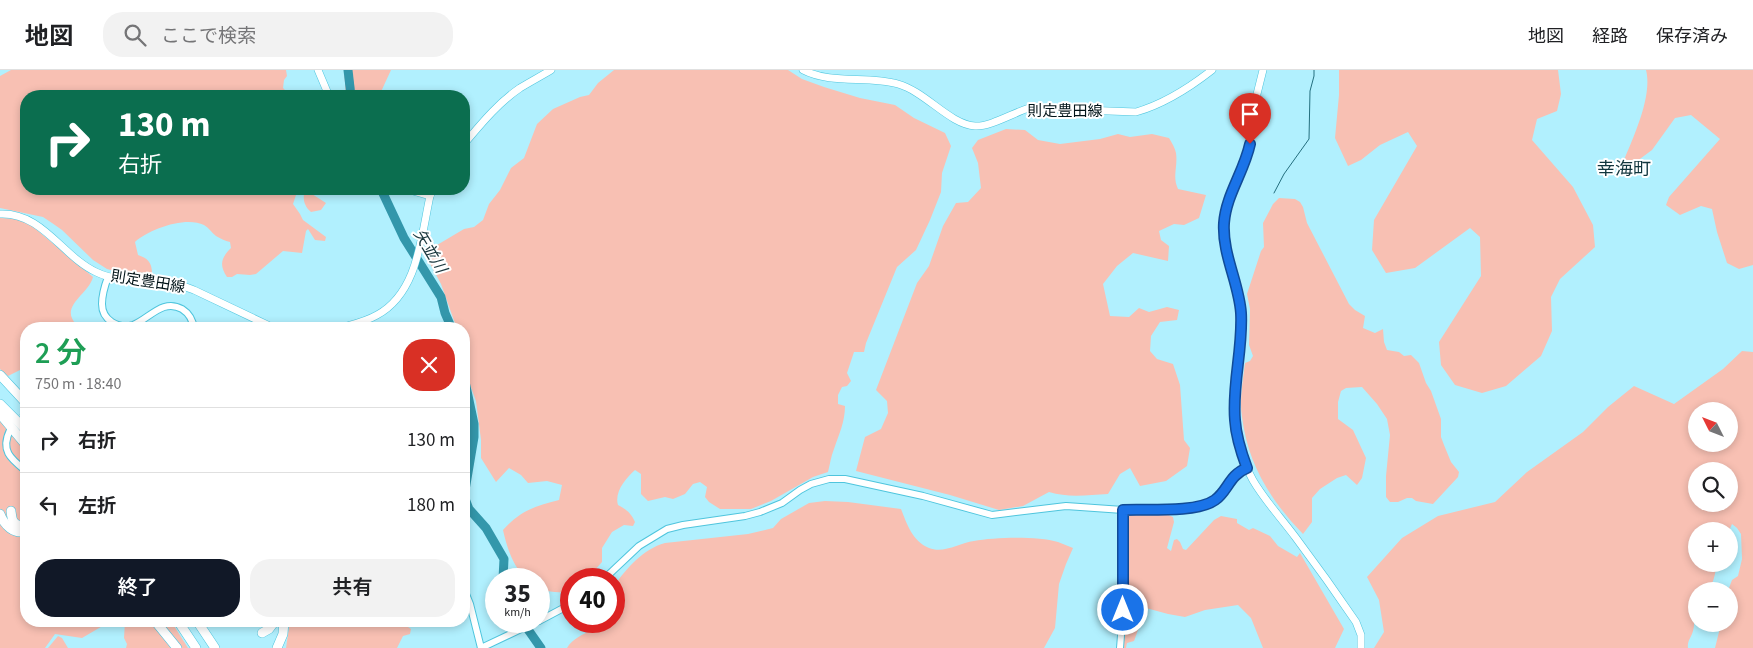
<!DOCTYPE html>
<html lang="ja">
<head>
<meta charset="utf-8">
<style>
	:root { --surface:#fff; --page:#f2f2f2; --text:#202124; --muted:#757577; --line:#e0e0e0; --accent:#111827 }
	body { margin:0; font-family:"Source Sans 3","Noto Sans JP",sans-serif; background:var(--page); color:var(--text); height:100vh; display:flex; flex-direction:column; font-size:19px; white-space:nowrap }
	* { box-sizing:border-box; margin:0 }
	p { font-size:16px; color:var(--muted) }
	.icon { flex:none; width:28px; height:28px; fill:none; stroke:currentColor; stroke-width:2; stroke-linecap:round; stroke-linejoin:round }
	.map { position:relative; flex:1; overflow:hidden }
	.details { position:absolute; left:20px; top:252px; width:450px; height:305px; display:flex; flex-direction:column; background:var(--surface); border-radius:20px; box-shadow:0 2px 8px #0003 }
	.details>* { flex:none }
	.guide { position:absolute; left:20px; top:20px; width:450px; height:105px; border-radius:20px; box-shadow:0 2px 8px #0003; background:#0b6e4f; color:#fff; overflow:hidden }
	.needle { width:32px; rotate:312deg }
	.controls { position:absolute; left:1688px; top:332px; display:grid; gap:10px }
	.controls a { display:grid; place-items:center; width:50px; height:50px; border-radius:50%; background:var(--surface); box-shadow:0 2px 8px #0003; font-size:25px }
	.speed { position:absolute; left:485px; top:498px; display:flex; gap:10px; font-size:25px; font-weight:700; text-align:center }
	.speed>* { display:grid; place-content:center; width:65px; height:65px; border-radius:50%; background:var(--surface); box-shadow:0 2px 8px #0003; line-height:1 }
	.speed small { font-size:12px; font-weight:400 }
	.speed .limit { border:8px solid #d22; background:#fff; color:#111 }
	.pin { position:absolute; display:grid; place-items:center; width:42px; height:42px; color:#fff; margin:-51px -21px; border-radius:50% 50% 50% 0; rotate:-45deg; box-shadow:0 0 5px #0007 }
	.pin .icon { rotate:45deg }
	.me { position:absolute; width:55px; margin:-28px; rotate:0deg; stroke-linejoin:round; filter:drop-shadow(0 0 4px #0008) }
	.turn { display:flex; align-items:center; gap:18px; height:105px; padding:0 15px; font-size:22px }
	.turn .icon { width:65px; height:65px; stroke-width:2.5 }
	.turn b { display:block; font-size:35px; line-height:42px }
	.round { display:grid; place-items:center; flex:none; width:52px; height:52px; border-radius:20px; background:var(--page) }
	.headline { display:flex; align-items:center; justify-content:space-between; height:85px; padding:0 15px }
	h1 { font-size:30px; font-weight:600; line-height:38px; color:#1e9e55 }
	.primary-button { display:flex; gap:10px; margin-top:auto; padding:10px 15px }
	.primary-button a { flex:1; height:58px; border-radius:20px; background:var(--accent); color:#fff; font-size:20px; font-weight:600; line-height:58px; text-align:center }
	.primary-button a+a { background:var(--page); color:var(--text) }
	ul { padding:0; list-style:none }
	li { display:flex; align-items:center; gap:15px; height:65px; padding:0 15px; border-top:1px solid var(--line) }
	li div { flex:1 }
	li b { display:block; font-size:19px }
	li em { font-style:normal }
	header { display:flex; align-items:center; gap:30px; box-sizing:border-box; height:70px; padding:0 25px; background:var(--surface); border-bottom:1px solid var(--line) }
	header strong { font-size:24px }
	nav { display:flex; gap:28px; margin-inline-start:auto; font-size:18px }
	.search { width:350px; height:45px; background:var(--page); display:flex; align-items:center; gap:12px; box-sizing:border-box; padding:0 18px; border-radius:20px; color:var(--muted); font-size:19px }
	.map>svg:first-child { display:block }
	.green { fill:#f8c0b3; fill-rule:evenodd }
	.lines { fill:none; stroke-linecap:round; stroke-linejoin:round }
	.stream { stroke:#246f7f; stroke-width:1 }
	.river { stroke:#3397ab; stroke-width:9 }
	.tertiary-tunnel { stroke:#96cfdc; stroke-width:6; stroke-dasharray:6 3; stroke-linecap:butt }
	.tertiary-casing { stroke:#4fc5dd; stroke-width:8 }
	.secondary-casing { stroke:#4fc5dd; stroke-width:8 }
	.motorway-casing { stroke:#4fc5dd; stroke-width:10 }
	.tertiary { stroke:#fff; stroke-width:6 }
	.secondary { stroke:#fff; stroke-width:7 }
	.motorway { stroke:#fff; stroke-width:9 }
	.route-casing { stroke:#114b97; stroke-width:12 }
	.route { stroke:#1a73e8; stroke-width:9 }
	.labels { text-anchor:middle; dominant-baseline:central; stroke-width:4; stroke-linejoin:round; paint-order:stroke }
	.street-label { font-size:15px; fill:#001318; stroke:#fff }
	.water-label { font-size:16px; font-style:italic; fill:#1a373e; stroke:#fff }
	.quarter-label { font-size:18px; fill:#11363e; stroke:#fff }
</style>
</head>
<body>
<header>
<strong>地図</strong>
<div class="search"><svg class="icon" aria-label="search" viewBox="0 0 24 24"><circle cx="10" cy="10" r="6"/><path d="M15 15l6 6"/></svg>ここで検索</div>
<nav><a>地図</a><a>経路</a><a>保存済み</a></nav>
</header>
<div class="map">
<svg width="1753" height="578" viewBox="0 0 1753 578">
	<rect width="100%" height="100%" fill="#b1f0fe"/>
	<!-- green -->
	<g class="green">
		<path d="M11,0H286L287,6L284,10L283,18L291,26H26V119H311L312,124L326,133L321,140L311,142C305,137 303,131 304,124L302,123L296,125L293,134L300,144L303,150L326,167L325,171L315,170L308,159L306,161L302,183L283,181L256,204L250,205L237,204L232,207H227C219,195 221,188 231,178L230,172C225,171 220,168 216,166C212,163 209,158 204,155C186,146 149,159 135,172L138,185C147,188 152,192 152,203L118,202L107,199L93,190L62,160L52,153L43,147L0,138V6Z"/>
		<path d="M344,0H391L379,26H346Z"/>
		<path d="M614,0H788L802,9L824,17L860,28L895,35L914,48L945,63L951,76L942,103L941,122L930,150L916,180L897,197L866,273L864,282H854L847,303L851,311L847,316L842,317L838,325V334L845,336C845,352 839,364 834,379C831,386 830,394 828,402L813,407L771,431L751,439H720L709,432L705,427L707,417L700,412L693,414L685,424L673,429L665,427L648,431L641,424V404L635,400C626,408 614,422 618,435C627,440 631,443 635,452L633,456L624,455L612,462L602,478V492L587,509H571V524C560,521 549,523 539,519V509H526C513,496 507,478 503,460C520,441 535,436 559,430L562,415L547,411L528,413L521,405L509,398L496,412L481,388V370L476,331L469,312L467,285L464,277V259H457L441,214L428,190L432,178L464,159L474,157L483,150L489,134L500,120L511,98L524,88L537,54L553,39L580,27L589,25L598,13Z"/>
		<path d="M1339,0H1558L1561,24L1557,41L1537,49L1532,70L1573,117L1593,155L1595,177L1560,209L1551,227L1552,261L1541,286L1506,316L1482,323L1455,315L1441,295L1439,272L1481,206L1480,167L1470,158L1415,198L1386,203L1372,180L1374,150L1417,76L1408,62L1380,75L1361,90L1348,96L1335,68L1339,25Z"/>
		<path d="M1646,0H1753V195L1739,199L1727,193L1717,162L1712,139L1701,136L1680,145L1666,135L1669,127L1720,69L1691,45L1675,48L1652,80L1629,97L1622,95C1632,70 1653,27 1646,0Z"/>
		<path d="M1006,59L1025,60L1038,70L1060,74L1100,69L1118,64L1130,67L1152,64L1169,68C1172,73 1175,78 1176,83C1178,97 1172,106 1178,119L1206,125L1199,148L1184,155L1174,154L1159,161L1161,170L1169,176L1168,191L1133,183L1117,196L1103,214L1110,246L1129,247L1139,238L1149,242L1167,237L1179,240L1177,250L1160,252L1151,266L1150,281L1157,289L1173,294L1180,315L1184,370L1190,378L1187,396L1166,411L1140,416L1130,398L1120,404L1108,424C1088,425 1068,428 1049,422L1023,436L999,440L950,425L856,401L865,367L881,359L888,343L887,331L876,320L917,213L929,196L943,156L956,133L968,132L981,118L978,93L972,78L978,70Z"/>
		<path d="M1279,128L1295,129L1300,132L1303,137L1307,153L1349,234L1355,240L1365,246L1363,258L1375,263L1383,259L1384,272L1387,280L1399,282L1404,286L1411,285L1419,293L1426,313L1431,321L1441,349V367L1444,375L1451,392L1459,402L1458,407L1433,434L1416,431L1412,428H1407L1398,432H1390L1386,427V406L1390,365L1387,349L1377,334L1362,317L1346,318L1341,321L1338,332V349L1353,360L1366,388L1362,408L1357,415L1346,405L1337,408L1320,419L1312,428V452L1303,464C1270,430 1248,394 1242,347C1239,330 1243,311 1245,293L1250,291L1253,286L1249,275L1250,239L1247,224L1261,181L1264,177L1263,153L1273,134Z"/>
		<path d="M0,148L18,149L31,155L93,207C89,224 59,236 76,254L82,252L87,255L90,259H26V297L8,306L0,299Z"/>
		<path d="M1742,281L1753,282V578H1715L1721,554H1729V518L1732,510L1738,506L1742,489L1741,464L1737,458L1732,454L1729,461H1696V494H1717C1715,503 1714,513 1708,521H1696V544C1693,550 1695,555 1693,561C1691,568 1687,571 1688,578H1374L1384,562L1379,530L1367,507L1402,468L1438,446L1495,432L1527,402L1583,362L1608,337L1634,316L1674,334L1723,299ZM1696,341H1729V374H1696ZM1696,401H1729V434H1696Z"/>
		<path d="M0,351L26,381V551H111L82,568L55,564L45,578H0Z"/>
		<path d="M825,431L848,432L901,439C907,454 912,471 929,478C944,484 959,473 974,471C995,467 1038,466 1058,472C1063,474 1068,476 1073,478L1066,494L1059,514L1055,558L1044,578H567C572,569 583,564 593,560V551H614V516C627,498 643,479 665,473L748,464L773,458L781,449L809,433Z"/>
		<path d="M1131,442L1166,444L1173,447L1174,452L1167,478L1171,481L1174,470L1177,469L1180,472L1183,479L1186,480L1214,450L1221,446L1237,449V453L1249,460L1253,458L1270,466L1278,476L1297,487L1300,483L1344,559L1335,578H1263L1251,548L1238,535L1205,540L1185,547L1168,544L1146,538L1134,571L1127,573L1126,578H1119L1129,512L1127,451Z"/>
		<path d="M125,551H139L146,557L154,555L171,578H126L127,574L124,568Z"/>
		<path d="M159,551H171L188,578H180Z"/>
		<path d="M290,551H399L411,559L410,564L403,566L397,578H286Z"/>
		<path d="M58,566L62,568L68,578H48Z"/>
	</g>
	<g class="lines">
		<!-- stream -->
		<path class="stream" d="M1274,123L1284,104L1309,69L1310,21L1314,6V0"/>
		<!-- river -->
		<g class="river">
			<path d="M348,0L351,26"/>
			<path d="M381,119L404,168L441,227L445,243L452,259"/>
			<path d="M464,307L474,354V367L464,426L469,439L486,458L504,489L503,509"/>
			<path d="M522,551L541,578"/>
		</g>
		<!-- tertiary-tunnel -->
		<path class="tertiary-tunnel" d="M15,353L26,342"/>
		<!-- tertiary casing -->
		<g class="tertiary-casing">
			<g id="tertiary">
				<path d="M108,207C105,215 102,225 102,234C102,250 118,259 133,255C149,249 163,228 182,239C190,244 193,251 194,259"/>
				<path d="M10,360C0,381 11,389 26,401"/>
				<path d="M604,509L639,476L667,459L683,455L745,446L760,442L782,433L800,420L811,414L829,409H845L923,426L992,445L1066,436L1123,440L1197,437C1227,431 1222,407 1247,398"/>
				<path d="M464,519L470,534L481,578"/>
				<path d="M539,551L571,534"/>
				<path d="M481,578L538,551"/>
				<path d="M1120,578L1123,540V440"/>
			</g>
		</g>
		<!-- secondary casing -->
		<g class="secondary-casing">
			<g id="secondary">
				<path d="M318,0L329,26"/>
				<path d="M803,0C832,15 868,5 898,14C926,22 949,54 975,56C990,57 1013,43 1029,38L1136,42C1164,34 1189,18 1212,0"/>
				<path d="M1263,0L1252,44L1248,86L1226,137L1224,155L1228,186L1239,225L1241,256C1238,291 1231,329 1236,363C1244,410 1269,432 1296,468C1317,496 1337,524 1356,552L1361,565V578"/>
				<path d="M464,74C481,54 498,33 520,18C530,12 541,6 551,0"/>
				<path d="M406,119L430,126"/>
				<path d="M0,144C42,142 62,186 96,202C121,214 143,208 168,212C177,214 186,217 194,220L276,259"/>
				<path d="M337,259C350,255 365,252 377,245C418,223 421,167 430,126L433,119"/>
			</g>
		</g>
		<!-- motorway casing -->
		<g class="motorway-casing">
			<g id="motorway">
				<path d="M0,305L26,333"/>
				<path d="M0,334L26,360"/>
				<path d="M0,344L26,375"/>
				<path d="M11,441C12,449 12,454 21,456L26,455"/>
				<path d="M0,444C4,455 14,465 26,461"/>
				<path d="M155,551L177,578"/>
				<path d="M178,551L196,578"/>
				<path d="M197,551L215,578"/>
				<path d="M262,563L269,559L275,551"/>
				<path d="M277,578L283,564L284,551"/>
			</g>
		</g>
		<!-- tertiary -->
		<use href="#tertiary" class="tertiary"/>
		<!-- secondary -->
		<use href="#secondary" class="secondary"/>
		<!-- motorway -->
		<use href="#motorway" class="motorway"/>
	</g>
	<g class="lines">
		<!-- route casing -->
		<g class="route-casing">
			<path id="route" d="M1123,540V440C1146,439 1197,443 1215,430C1228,421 1229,405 1247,398C1241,382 1236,367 1235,350C1232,314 1243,279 1241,243C1239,213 1222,184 1224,153C1226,125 1244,102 1250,74"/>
		</g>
		<!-- route -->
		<use href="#route" class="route"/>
	</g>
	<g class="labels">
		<!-- street labels -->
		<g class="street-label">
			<text x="1065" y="41">則定豊田線</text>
			<text transform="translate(148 212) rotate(9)">則定豊田線</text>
		</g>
		<!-- water labels -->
		<g class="water-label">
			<text transform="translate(430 181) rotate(59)">矢並川</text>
		</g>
		<!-- quarter labels -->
		<g class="quarter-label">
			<text x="1624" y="99">幸海町</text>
		</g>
	</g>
</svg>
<div class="controls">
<a><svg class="needle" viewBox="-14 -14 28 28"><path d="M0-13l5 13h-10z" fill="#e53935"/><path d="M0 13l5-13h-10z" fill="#757577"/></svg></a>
<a><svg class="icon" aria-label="search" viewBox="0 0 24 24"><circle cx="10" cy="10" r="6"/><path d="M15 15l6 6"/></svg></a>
<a>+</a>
<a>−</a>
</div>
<div class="speed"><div>35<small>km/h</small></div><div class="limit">40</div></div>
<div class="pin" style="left:1250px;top:74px;background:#d93025"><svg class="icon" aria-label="arrive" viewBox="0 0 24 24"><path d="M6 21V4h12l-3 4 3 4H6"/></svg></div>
<svg class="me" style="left:1123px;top:540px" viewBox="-20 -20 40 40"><circle r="17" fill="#1a73e8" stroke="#fff" stroke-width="3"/><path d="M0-11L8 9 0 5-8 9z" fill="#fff"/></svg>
<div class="guide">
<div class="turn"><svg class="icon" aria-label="right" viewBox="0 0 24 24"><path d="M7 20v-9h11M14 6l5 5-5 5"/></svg><div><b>130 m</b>右折</div></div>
</div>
<section class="details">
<div class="headline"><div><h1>2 分</h1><p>750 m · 18:40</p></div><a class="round" style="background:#d93025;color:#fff"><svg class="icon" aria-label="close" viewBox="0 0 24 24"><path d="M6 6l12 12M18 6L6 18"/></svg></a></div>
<ul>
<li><svg class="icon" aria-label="right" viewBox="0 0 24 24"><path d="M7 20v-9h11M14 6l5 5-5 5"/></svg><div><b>右折</b></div><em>130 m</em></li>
<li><svg class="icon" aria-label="left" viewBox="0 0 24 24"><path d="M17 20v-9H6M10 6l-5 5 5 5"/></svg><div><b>左折</b></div><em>180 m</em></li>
</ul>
<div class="primary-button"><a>終了</a><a>共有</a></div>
</section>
</div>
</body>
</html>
